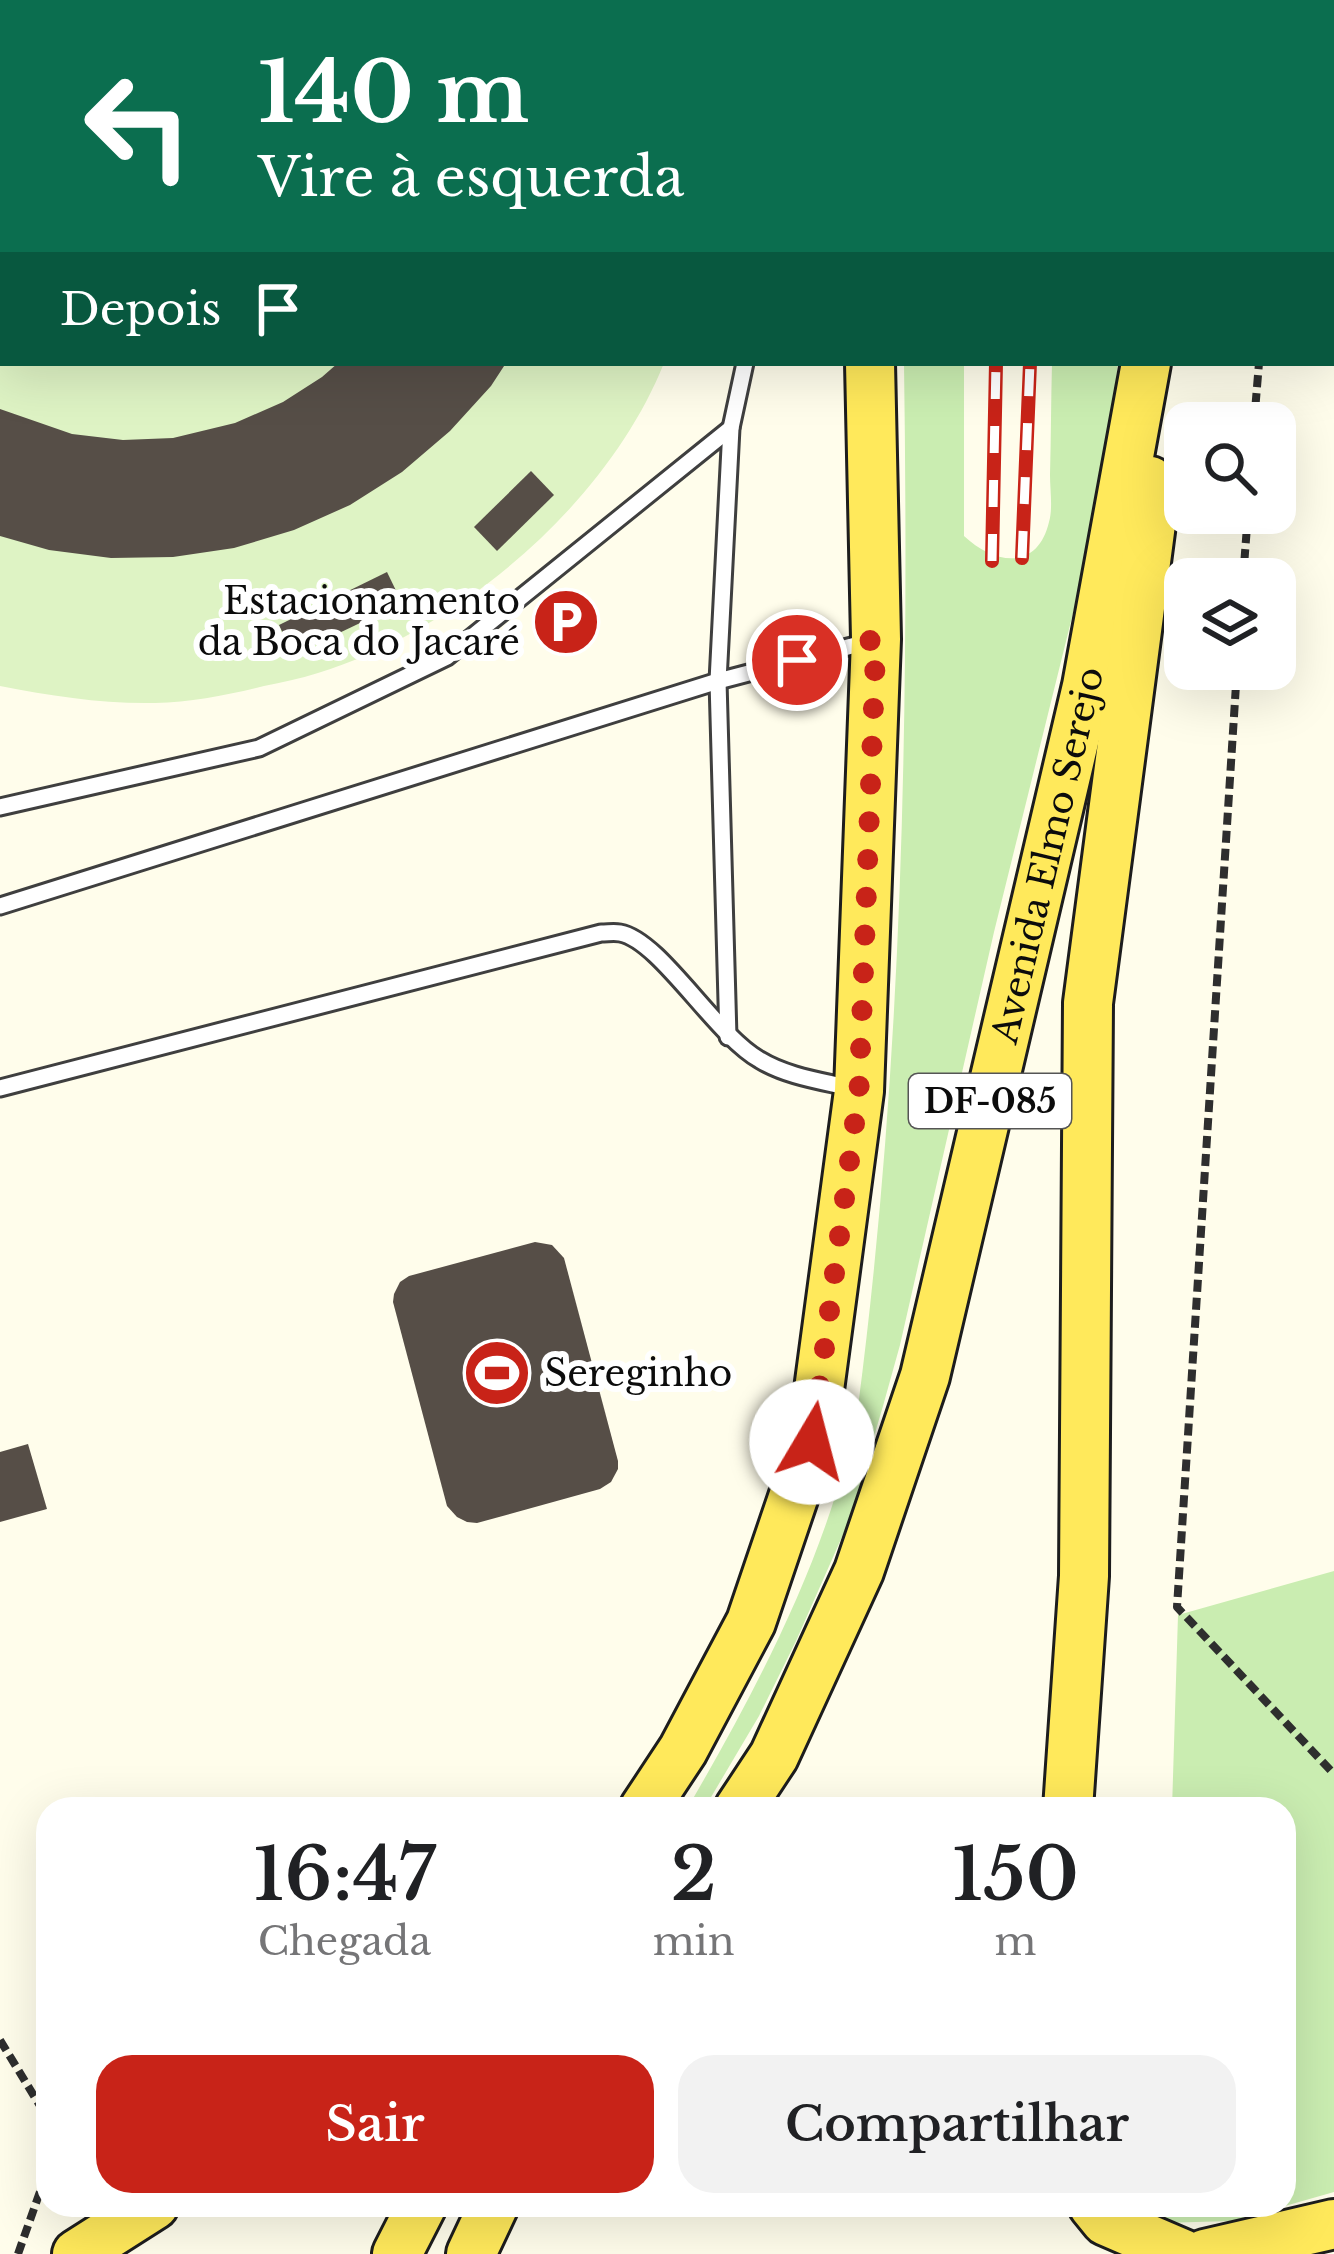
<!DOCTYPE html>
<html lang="pt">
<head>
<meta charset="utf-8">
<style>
	:root { --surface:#fff; --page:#f2f2f2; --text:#202124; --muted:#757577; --accent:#c82318 }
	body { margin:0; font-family:"Libre Baskerville",serif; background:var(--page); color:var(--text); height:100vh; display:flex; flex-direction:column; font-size:45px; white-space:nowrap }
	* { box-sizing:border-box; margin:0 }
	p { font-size:39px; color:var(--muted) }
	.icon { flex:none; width:66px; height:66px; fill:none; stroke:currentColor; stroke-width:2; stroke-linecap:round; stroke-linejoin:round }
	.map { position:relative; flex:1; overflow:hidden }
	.details { position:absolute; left:36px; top:1797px; width:1260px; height:420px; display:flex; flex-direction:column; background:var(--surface); border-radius:36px; box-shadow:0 12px 48px #0002 }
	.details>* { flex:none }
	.hud { position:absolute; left:0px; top:0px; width:1335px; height:366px; box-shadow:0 12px 48px #0002; background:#0b6e4f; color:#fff; overflow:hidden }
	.fabs { position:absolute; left:1164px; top:402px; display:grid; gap:24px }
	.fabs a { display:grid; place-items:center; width:132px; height:132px; border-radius:24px; background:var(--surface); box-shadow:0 12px 48px #0002; font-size:60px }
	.pin { position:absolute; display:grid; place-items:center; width:102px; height:102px; color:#fff; margin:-51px; border:6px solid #fff; border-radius:50%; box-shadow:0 3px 12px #0007 }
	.me { position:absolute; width:132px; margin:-66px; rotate:8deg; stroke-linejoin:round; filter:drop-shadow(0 0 9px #0008) }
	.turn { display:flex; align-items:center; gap:42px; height:252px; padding:0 60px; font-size:54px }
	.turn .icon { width:156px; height:156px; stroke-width:2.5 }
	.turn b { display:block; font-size:84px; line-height:102px }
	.then { display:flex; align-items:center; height:114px; padding:0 60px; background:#0003; gap:24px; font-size:45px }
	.eta { display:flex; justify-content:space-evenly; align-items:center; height:204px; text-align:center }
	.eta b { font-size:72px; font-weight:600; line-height:84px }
	.cta { display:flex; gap:24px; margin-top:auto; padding:24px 60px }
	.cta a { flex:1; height:138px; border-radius:36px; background:var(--accent); color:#fff; font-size:48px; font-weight:600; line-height:138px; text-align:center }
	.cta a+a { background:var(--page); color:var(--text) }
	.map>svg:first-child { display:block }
	.green { fill:#caedb1 }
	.pitch { fill:#def3c4 }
	.building { fill:#564e47 }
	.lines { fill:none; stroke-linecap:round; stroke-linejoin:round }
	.service-casing { stroke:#3f3f3f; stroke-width:21 }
	.primary-casing { stroke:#1d1d1d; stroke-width:54 }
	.path { stroke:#2e2e2e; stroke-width:8; stroke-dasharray:12 6; stroke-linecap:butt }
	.service { stroke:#fff; stroke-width:15 }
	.primary { stroke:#ffe95b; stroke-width:48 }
	.rail-casing { stroke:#c82318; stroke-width:14 }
	.rail { stroke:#fff; stroke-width:9; stroke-dasharray:27; stroke-linecap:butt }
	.route { stroke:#c82318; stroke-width:21; stroke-dasharray:0 37.8 }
	.labels { text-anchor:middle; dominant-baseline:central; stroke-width:12; stroke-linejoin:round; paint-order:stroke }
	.shield { fill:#fff; stroke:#555; stroke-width:3 }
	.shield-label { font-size:33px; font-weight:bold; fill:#0c0c0c }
	.poi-label { font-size:36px; fill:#0c0c0c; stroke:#fff; text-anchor:end }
	.street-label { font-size:36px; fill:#0c0c0c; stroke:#fff }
</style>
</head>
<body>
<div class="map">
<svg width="1334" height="2254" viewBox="0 0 1334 2254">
	<rect width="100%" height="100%" fill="#fffdeb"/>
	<!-- green -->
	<g class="green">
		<path d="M904,363H964V536C994,564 1037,572 1049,522C1053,508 1050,490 1050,475C1051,438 1051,400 1052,363H1118L1102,496L994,932L900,1345L883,1406L849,1521L796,1641L759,1716L704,1809H687C759,1685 831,1549 858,1407C903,1061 909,712 904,363Z"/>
		<path d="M1334,1571V2192L1232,2221L1160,2223V2205H1284V1809H1172L1178,1615Z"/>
	</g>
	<!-- pitch -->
	<path class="pitch" d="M0,0H709L710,3H3V363H664C608,503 461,629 318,673C300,679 282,682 264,686C228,695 192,702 155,703C102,704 52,696 0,686Z"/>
	<!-- building -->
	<g class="building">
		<path d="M338,363H506L491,386L450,431L402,472L350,505L294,530L234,548L173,557L111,558L49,550L0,536V409L72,434L123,440L173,438L235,423L283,402L322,377Z"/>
		<path d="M531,471L554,495L497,551L474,527Z"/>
		<path d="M387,572L402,603L293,655L279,625Z"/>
		<path d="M535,1242L552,1245L564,1258L618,1461V1469L611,1482L600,1489L477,1523L467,1522L457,1517L447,1506L393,1302L394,1294L400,1282L409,1276Z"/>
		<path d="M28,1444L47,1509L0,1522V1452Z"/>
	</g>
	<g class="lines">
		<!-- service casing -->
		<g class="service-casing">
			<g id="service">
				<path d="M761,0V3"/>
				<path d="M0,807L259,748L447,657L731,428"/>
				<path d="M0,906L718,681L867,642"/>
				<path d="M728,1037L718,681L731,428L745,363"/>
				<path d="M0,1088L601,933C608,933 614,932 620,933C660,940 715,1035 760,1060C786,1076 821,1081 851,1088"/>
			</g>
		</g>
		<!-- primary casing -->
		<g class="primary-casing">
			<g id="primary">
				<path d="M850,0V3"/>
				<path d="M1159,0V3"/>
				<path d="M644,1809L683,1750L751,1622L812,1442L859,1091L876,639L870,363"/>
				<path id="s1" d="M739,1809L774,1756L859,1571L925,1376L1087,686L1146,363"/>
				<path d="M1068,1809L1084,1576L1088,1003L1152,516L1150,481"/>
				<path d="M1093,2205L1106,2221L1183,2254"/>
				<path d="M77,2254L154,2205"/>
				<path d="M397,2254L422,2205"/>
				<path d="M471,2254L494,2205"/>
				<path d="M1205,2254L1334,2224"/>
			</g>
		</g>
		<!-- path -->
		<g class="path">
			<path d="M1287,3V0"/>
			<path d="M1254,423L1259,363"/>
			<path d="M1243,579L1248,513"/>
			<path d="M1237,669L1177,1607L1334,1774"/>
			<path d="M0,2040L48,2119"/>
			<path d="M18,2254L48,2169"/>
		</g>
		<!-- service -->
		<use href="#service" class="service"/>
		<!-- primary -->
		<use href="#primary" class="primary"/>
		<!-- rail casing -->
		<g class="rail-casing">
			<g id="rail">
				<path d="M987,0V3"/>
				<path d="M1019,0V3"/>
				<path d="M1022,558L1030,363"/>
				<path d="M992,561L996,363"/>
			</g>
		</g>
		<!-- rail -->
		<use href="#rail" class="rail"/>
	</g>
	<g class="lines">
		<!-- route -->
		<path class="route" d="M797,660L876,639L859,1090L812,1442"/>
	</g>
	<!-- icons -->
	<defs>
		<g id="parking-disc" transform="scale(3.45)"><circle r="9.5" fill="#c82318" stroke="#fff"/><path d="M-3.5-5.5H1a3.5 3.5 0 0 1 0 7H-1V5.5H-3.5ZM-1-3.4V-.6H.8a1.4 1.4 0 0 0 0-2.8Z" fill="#fff"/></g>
		<g id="stadium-disc" transform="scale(3.45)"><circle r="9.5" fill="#c82318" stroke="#fff"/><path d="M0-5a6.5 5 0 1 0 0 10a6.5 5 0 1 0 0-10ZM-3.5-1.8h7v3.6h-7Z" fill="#fff"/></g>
	</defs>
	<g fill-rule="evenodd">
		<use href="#parking-disc" x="566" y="622"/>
		<use href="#stadium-disc" x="497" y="1373"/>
	</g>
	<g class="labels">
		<!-- shield labels -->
		<rect class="shield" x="909" y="1074" width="162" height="54" rx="9"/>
		<g class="shield-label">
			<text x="990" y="1101">DF-085</text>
		</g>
		<!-- poi labels -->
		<g class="poi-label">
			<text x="520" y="601">Estacionamento<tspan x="520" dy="41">da Boca do Jacaré</tspan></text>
			<text x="544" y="1373" text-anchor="start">Sereginho</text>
		</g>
		<!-- street labels -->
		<g class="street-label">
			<text stroke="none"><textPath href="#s1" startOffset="1008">Avenida Elmo Serejo</textPath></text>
		</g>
	</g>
</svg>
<div class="fabs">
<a><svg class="icon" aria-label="search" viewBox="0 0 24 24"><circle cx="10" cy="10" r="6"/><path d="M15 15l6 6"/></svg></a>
<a><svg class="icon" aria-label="layers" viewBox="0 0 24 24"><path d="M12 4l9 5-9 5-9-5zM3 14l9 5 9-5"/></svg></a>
</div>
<div class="pin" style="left:797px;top:660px;background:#d93025"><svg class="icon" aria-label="arrive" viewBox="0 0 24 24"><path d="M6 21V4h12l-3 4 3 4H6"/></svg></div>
<svg class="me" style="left:812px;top:1442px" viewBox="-20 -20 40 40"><circle r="19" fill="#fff"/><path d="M0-13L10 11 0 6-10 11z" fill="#c82318"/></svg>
<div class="hud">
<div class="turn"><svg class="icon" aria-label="left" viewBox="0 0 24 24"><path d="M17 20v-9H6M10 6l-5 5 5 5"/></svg><div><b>140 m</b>Vire à esquerda</div></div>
<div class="then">Depois<svg class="icon" aria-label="arrive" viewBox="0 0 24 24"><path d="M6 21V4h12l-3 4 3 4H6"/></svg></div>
</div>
<section class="details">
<div class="eta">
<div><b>16:47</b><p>Chegada</p></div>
<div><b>2</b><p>min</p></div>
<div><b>150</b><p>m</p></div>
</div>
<div class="cta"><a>Sair</a><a>Compartilhar</a></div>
</section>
</div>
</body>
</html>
